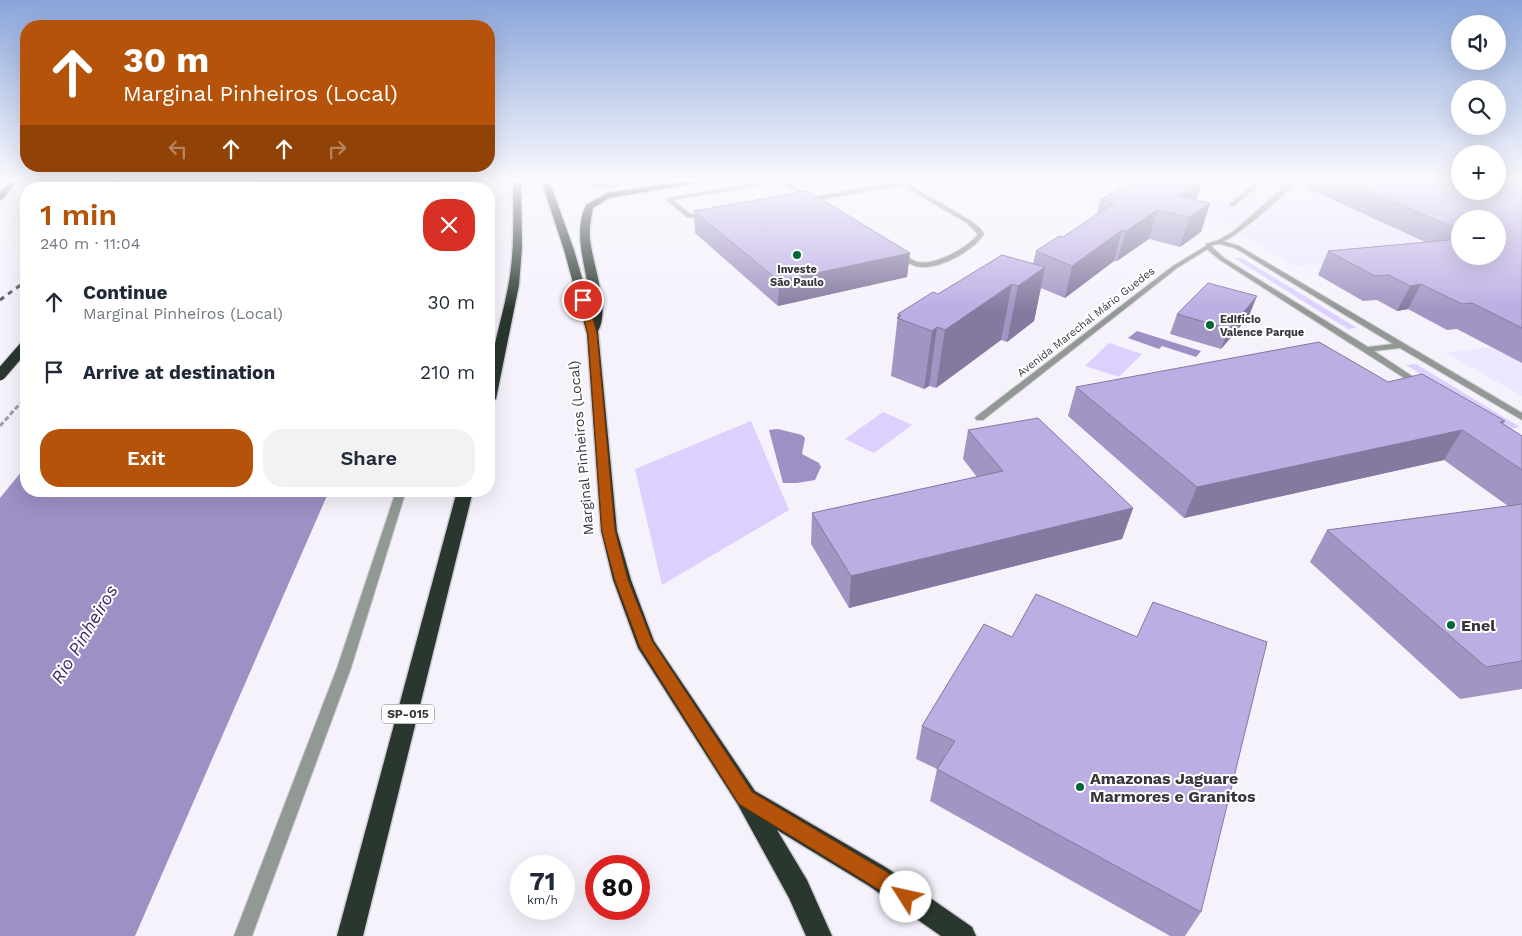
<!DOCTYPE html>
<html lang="en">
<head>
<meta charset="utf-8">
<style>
	:root { --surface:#fff; --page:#f2f2f3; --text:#1f2937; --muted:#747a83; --accent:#b45309 }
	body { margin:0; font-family:"Work Sans",sans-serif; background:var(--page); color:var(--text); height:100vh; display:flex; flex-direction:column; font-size:19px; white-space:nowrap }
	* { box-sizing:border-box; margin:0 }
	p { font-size:16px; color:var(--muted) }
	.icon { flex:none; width:28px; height:28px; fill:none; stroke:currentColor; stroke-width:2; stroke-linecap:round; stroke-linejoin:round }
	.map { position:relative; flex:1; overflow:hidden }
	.details { position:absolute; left:20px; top:182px; width:475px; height:315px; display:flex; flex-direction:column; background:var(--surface); border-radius:20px; box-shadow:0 5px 20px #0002 }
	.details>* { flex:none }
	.banner { position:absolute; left:20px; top:20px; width:475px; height:152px; border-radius:20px; box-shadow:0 5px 20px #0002; background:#b45309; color:#fff; overflow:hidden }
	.buttons { position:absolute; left:1451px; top:15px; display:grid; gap:10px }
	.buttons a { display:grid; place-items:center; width:55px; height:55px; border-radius:50%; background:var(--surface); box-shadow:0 5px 20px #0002; font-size:25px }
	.speed { position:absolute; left:510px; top:855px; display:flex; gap:10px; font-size:25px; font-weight:700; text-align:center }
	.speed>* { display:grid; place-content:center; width:65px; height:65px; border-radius:50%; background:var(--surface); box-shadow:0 5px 20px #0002; line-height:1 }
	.speed small { font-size:12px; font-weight:400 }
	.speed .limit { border:8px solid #d22; background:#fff; color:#111 }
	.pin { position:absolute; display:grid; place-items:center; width:42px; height:42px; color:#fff; margin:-21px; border:2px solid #fff; border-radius:50%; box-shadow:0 1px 5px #0007 }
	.me { position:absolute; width:55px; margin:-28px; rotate:305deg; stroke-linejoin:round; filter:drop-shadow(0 0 4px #0008) }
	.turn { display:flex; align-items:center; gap:18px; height:105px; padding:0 20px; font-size:22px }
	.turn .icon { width:65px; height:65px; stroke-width:2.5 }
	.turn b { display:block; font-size:35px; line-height:42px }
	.lanes { display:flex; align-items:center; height:48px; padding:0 20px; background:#0003; justify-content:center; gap:25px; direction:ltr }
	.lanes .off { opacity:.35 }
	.round { display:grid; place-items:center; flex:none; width:52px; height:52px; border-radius:20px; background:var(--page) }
	.overview { display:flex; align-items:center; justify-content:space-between; height:85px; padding:0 20px }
	h1 { font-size:30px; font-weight:600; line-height:38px; color:var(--accent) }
	.cta { display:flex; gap:10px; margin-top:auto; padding:10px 20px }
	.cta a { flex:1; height:58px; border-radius:20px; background:var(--accent); color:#fff; font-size:20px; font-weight:600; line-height:58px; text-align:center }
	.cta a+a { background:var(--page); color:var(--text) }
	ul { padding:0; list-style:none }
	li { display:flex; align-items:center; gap:15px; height:70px; padding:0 20px }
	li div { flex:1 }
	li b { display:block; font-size:19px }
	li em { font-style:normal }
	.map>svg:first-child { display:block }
	.built { fill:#ede7ff }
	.green { fill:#dcd0fe }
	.water { fill:#9e8fc4 }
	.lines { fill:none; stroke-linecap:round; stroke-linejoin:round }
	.river { fill:#9e8fc4; fill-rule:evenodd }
	.lane-casing { stroke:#cfcdd6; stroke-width:2 }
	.street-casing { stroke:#cfcdd6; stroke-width:2 }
	.highway-casing { stroke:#cfcdd6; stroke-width:3 }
	.path-far1 { stroke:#a19ea7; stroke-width:2; stroke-dasharray:3 1; stroke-linecap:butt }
	.path { stroke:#a19ea7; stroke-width:3; stroke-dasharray:5 2.5; stroke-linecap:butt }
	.lane { fill:#929995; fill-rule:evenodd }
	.street { fill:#929995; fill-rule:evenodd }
	.highway { fill:#2a372f; fill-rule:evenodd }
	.rail-far1 { stroke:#535158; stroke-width:2.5; stroke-dasharray:4 4; stroke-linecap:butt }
	.rail { stroke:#535158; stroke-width:3; stroke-dasharray:5 5; stroke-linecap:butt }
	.highway-bridge-casing { stroke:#cfcdd6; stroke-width:13; stroke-linecap:butt }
	.highway-bridge { stroke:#2a372f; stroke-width:11 }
	.wall { fill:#a295c3; fill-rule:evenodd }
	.shaded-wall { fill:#84799f }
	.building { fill:#bcade3; stroke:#84799f }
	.route { fill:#b45309; stroke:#753606 }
	.poi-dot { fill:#00673d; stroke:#fff; stroke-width:2 }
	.labels { text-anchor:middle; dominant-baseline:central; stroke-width:4; stroke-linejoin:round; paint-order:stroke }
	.far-poi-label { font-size:11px; font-weight:bold; fill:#39373e; stroke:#fff }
	.far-street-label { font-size:11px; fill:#39373e; stroke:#fff }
	.shield { fill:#fff; stroke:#747378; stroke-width:1 }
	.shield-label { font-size:12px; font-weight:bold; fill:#39373e }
	.street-label { font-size:14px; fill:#39373e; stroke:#fff }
	.near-poi-label { font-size:16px; font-weight:bold; fill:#39373e; stroke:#fff; text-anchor:start }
	.near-water-label { font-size:18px; font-style:italic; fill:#402969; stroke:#fff }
</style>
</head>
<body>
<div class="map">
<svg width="1522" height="936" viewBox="0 0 1522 936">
	<rect width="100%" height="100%" fill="#f5f2fc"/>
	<!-- built -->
	<g class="built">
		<path d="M1170,180H1460V191H1498V219H1460V251L1295,266L1159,187Z"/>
		<path d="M1522,344V396L1445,353Z"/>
	</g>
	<!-- green -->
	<g class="green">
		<path d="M1234,258H1242L1357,328L1348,329Z"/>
		<path d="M1109,343L1142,354L1119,377L1085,366Z"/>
		<path d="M1416,364L1520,427L1510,429L1406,365Z"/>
		<path d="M883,412L912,425L874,453L845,439Z"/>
		<path d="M751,421L789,510L662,585L635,469Z"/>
	</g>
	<!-- water -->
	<g class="water">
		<path d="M256,180H447L446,189H252Z"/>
		<path d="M1137,331L1201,351L1196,357L1162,346L1159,349L1128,338Z"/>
		<path d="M778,429L802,435L805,438L802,454L819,463L821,467L815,480L797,483H783L769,430Z"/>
		<path d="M26,466V491H329L135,936H0V498Z"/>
	</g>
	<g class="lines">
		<!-- river -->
		<path class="river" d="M588,180H626L623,185L599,190L590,187L586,182Z"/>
		<!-- lane casing -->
		<g class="lane-casing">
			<g id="lane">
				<rect x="470" y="180" width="6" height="9"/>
				<path d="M771,180H782L813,197L898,182L897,180H901L971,221L980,228L984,234C974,250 942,268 922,267C913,267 905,261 897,256V254C905,253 911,261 918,262C935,266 969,247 978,234L967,223L902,185L806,202L803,200L807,198L778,182L673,200L690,214L707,215V217L705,218L687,217L665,199Z"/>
				<path d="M1259,180H1265L1234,206H1230V204Z"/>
				<path d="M1292,180H1298C1286,193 1231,244 1217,243V241L1234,231Z"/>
				<path d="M489,221L492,224L489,226Z"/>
				<path d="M1206,246L1211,247L1177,268L983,420H977L975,418L977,416L1173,266Z"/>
				<path d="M396,491H406L351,668L252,936H234L337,668Z"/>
			</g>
		</g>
		<!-- street casing -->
		<g class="street-casing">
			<path id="street" d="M1219,240L1239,246L1522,413V420L1400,348L1374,351L1424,384L1423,386H1417L1220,260L1208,250L1206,244ZM1219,244L1235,248L1393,344L1368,347L1224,258L1213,248L1212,245Z"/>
		</g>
		<!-- highway casing -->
		<g class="highway-casing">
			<g id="highway">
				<path d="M10,180H18L3,199L0,200V192Z"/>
				<path d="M110,180H118L115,189H107Z"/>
				<path d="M513,180H521L522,248L519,285L496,399L489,403C486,363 501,326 508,287C515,252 513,215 513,180Z"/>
				<path d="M541,180H549L574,250L590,305C589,273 571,236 586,205L607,193L690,180H707L703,182L609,198L593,208C591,219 589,228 590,239C592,262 611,310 598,331L617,531L631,580L654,641L755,791L887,868L972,927L976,936H941L869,886L777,830L807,880L832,936H806L789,898L738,805L638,648L613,580L601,531L587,334L564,250Z"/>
				<path d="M457,491H473L363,936H337Z"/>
			</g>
		</g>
		<!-- path-far1 -->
		<path class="path-far1" d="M196,189L203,180"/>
		<!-- path -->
		<path class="path" d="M0,426L26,397"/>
		<!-- lane -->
		<use href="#lane" class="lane"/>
		<!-- street -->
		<use href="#street" class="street"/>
		<!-- highway -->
		<use href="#highway" class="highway"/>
		<!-- rail-far1 -->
		<path class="rail-far1" d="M143,189L156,180"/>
		<!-- rail -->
		<path class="rail" d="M0,300L26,281"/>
		<!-- highway-bridge casing -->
		<g class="highway-bridge-casing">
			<path id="highway-bridge" d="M0,375L26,345"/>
		</g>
		<!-- highway-bridge -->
		<use href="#highway-bridge" class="highway-bridge"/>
	</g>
	<!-- wall -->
	<g class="wall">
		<path d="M1202,180L1196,200L1210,203L1201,232L1180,247L1149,239L1117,261H1114L1065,298L1041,288L1034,321L1007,342L1001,340L936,388L929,386L924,389L891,376L898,314L938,294L1033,264L1036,251L1063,237L1097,214L1100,200Z"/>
		<path d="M1310,180H1522V363L1457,329L1447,330L1408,309L1397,311L1377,300L1363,301L1318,275L1328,251L1425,242L1307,188ZM1460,219L1498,256H1460Z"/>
		<path d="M694,211L910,253L907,277L778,306L695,233Z"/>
		<path d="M1177,314L1249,316L1221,349L1170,334Z"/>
		<path d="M1388,382L1505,421L1503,424L1522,436V689L1460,699L1310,562L1327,530L1508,506L1444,460L1184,518L1068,416L1076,387Z"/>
		<path d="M968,430L1133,508L1122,539L849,608L811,544L812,513L977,477L963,459Z"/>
		<path d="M984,624L1201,912L1185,936H1170L930,801L937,769L916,759L922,726Z"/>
	</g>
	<!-- shaded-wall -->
	<g class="shaded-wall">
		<path d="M1202,180L1194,207L1178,196Z"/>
		<path d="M1210,203L1201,232L1180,247L1189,217Z"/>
		<path d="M1157,210L1149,239L1117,261L1126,231Z"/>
		<path d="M1122,230L1114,261L1065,298L1072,266Z"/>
		<path d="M910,253L907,277L778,306L779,281Z"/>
		<path d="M1045,267L1034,321L1007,342L1018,286Z"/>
		<path d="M1012,284L1001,340L936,388L945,330Z"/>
		<path d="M1421,284L1408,309L1397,311L1410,286Z"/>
		<path d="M1257,296L1249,316L1221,349L1229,329Z"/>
		<path d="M937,327L929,386L924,389L932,331Z"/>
		<path d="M1462,430L1444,460L1184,518L1197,487Z"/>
		<path d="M1133,508L1122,539L849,608L851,576Z"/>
	</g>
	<!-- building -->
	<g class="building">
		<path d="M1135,180H1202L1178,196L1210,203L1189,217L1157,210L1126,231L1122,230L1072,266L1036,251L1059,236L1063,237L1114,203L1100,200Z"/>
		<path d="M1342,180H1460V191H1498V180H1522V328L1472,303L1462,304L1421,284L1410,286L1389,275L1375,276L1328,251L1460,239V256H1498V219H1460V230Z"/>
		<path d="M808,191L910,253L779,281L694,211Z"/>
		<path d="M1002,255L1045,267L1018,286L1012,284L945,330L937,327L932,331L897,318L901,316L898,314L933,292L938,294Z"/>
		<path d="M1208,283L1257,296L1229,329L1177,314Z"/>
		<path d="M1319,342L1388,382L1422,374L1505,421L1500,422L1522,436V470L1462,430L1197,487L1076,387Z"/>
		<path d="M1038,418L1133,508L851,576L812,513L1003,471L968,430Z"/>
		<path d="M1522,504V661L1486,667L1327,530Z"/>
		<path d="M1036,594L1137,637L1153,602L1267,642L1201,912L937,769L955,741L922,726L984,624L1012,637Z"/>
	</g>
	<!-- sky -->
	<linearGradient id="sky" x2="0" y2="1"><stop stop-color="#8aa5da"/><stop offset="0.58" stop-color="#faf9fe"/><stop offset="1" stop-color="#faf9fe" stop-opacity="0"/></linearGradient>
	<rect width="1522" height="311" fill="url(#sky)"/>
	<!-- route -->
	<path class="route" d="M583,298L588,300L597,334L615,531L628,580L652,641L752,792L885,871L913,890L916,897L913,904L906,906L739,804L640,647L615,580L602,531L588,334L579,300Z"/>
	<!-- markers -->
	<g class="poi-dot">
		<circle cx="797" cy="255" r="5"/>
		<circle cx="1210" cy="325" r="5"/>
		<circle cx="1451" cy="625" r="5"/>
		<circle cx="1080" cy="787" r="5"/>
	</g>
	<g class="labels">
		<!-- far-poi labels -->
		<g class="far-poi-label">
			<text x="797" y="269">Investe<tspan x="797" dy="13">São Paulo</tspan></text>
			<text x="1220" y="319" text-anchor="start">Edifício<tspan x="1220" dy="13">Valence Parque</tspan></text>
		</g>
		<!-- far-street labels -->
		<g class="far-street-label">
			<text transform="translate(1086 322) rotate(-38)">Avenida Marechal Mário Guedes</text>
		</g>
		<!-- shield labels -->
		<rect class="shield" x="382" y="704.5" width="52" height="19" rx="4"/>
		<g class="shield-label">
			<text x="408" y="714">SP-015</text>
		</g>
		<!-- street labels -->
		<g class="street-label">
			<text transform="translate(581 448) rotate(-95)">Marginal Pinheiros (Local)</text>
		</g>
		<!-- near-poi labels -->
		<g class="near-poi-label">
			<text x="1461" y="625">Enel</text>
			<text x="1090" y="778">Amazonas Jaguare<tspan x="1090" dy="18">Marmores e Granitos</tspan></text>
		</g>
		<!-- near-water labels -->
		<g class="near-water-label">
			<text transform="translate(84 634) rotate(-59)">Rio Pinheiros</text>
		</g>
	</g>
</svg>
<div class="buttons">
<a><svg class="icon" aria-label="sound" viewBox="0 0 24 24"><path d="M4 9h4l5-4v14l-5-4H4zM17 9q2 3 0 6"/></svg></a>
<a><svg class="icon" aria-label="search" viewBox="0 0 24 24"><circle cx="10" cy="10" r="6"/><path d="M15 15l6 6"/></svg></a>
<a>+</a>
<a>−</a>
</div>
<div class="speed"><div>71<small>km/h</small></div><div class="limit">80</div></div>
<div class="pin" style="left:583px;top:300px;background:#d93025"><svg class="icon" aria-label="arrive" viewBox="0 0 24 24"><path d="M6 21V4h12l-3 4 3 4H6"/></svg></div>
<svg class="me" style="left:906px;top:897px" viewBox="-20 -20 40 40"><circle r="19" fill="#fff"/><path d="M0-13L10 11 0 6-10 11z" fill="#b45309"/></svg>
<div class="banner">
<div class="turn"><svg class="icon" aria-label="ahead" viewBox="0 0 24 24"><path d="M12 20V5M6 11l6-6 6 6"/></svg><div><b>30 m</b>Marginal Pinheiros (Local)</div></div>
<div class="lanes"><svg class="icon off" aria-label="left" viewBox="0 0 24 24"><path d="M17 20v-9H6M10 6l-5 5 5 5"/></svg><svg class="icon" aria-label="ahead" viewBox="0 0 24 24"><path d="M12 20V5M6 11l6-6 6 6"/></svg><svg class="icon" aria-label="ahead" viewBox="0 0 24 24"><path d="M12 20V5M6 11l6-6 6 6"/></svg><svg class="icon off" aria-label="right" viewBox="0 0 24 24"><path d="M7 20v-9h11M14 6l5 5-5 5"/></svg></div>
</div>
<section class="details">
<div class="overview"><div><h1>1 min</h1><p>240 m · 11:04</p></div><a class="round" style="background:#d93025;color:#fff"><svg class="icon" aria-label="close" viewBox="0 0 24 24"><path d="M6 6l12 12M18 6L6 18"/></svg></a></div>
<ul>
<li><svg class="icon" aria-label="ahead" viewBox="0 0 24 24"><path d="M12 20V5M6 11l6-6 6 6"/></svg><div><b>Continue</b><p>Marginal Pinheiros (Local)</p></div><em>30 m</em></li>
<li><svg class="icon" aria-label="arrive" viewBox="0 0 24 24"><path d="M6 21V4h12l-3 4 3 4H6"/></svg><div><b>Arrive at destination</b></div><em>210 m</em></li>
</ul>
<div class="cta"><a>Exit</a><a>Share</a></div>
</section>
</div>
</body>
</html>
